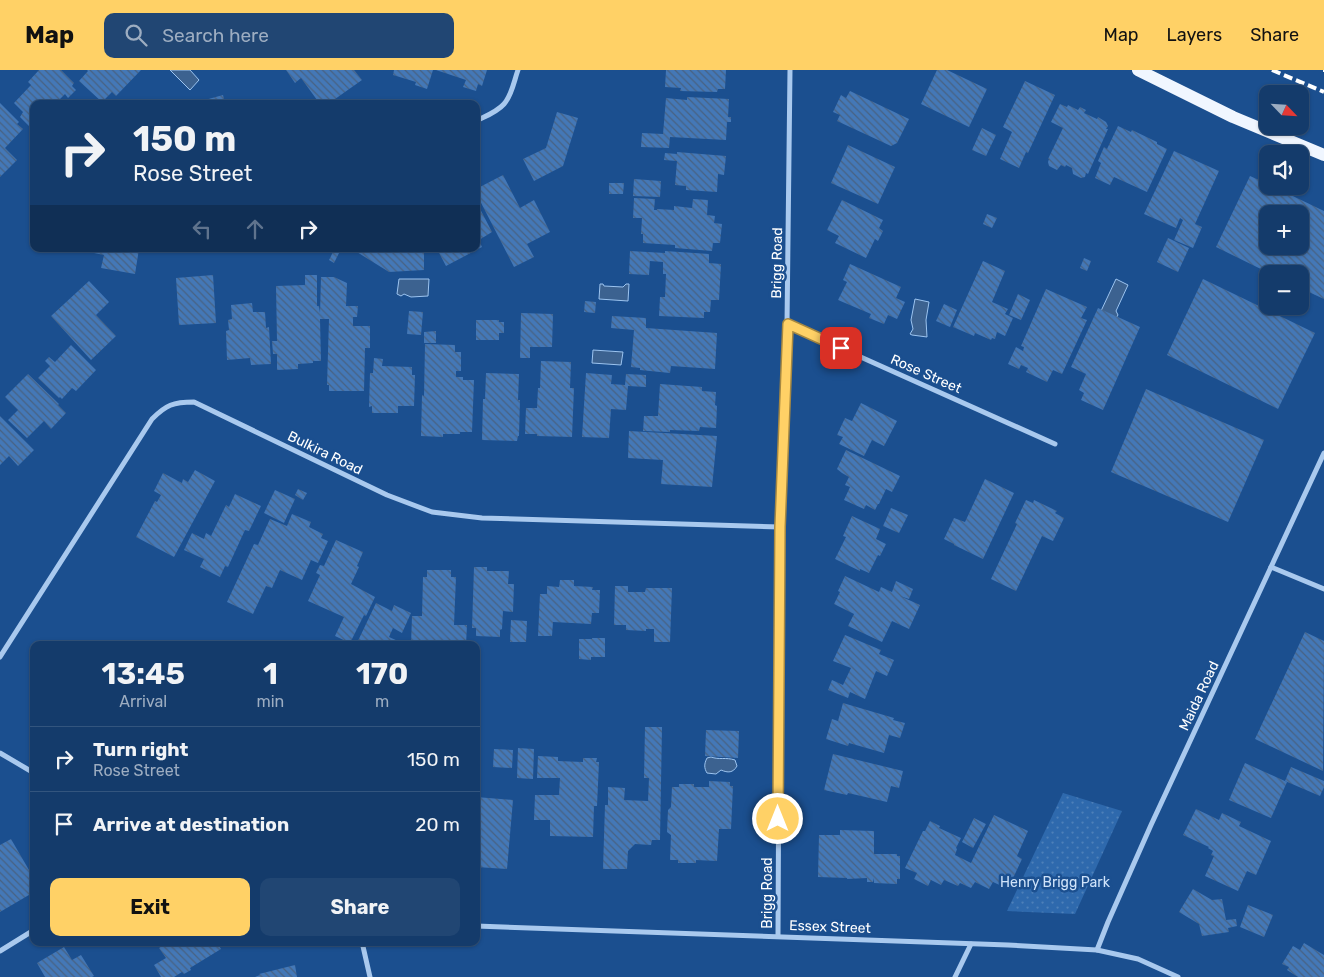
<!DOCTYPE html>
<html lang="en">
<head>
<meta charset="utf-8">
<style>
	:root { --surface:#143b6b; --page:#214673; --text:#f1f3f6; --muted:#9dadc1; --line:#33557e; --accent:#ffd166 }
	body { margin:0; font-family:Rubik,sans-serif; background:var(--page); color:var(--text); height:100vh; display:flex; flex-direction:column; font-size:19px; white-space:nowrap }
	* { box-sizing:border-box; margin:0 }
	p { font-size:16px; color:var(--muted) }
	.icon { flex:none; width:28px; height:28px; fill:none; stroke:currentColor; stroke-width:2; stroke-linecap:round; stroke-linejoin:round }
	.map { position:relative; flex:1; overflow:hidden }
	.sheet { position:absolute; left:30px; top:571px; width:450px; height:305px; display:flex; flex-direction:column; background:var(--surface); border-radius:10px; box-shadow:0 1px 4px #0004,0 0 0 1px var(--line) }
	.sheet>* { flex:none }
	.hud { position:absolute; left:30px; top:30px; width:450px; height:152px; border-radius:10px; box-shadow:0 1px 4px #0004,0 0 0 1px var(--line); background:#143b6b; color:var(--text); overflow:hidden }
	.needle { width:32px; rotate:115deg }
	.fabs { position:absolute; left:1259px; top:15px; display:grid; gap:10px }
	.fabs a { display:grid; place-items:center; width:50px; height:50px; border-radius:10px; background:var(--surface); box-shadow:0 1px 4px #0004,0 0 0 1px var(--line); font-size:25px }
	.pin { position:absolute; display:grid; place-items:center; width:42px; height:42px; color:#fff; margin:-21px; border-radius:10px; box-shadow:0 2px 8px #0006 }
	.me { position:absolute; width:55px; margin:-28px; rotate:0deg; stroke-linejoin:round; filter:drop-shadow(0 0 4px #0008) }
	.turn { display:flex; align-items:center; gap:18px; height:105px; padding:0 20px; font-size:22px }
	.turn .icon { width:65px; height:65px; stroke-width:2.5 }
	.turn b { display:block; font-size:35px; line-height:42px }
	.lanes { display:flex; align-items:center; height:48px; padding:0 20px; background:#0003; justify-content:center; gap:25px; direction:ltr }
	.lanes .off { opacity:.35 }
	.eta { display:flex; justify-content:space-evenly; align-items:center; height:85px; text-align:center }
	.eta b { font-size:30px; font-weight:700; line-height:35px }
	.primary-button { display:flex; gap:10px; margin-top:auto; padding:10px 20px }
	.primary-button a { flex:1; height:58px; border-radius:10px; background:var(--accent); color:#111; font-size:20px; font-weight:700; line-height:58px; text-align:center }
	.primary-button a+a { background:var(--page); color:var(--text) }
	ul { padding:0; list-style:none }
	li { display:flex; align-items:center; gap:15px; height:65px; padding:0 20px; border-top:1px solid var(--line) }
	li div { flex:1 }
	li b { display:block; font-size:19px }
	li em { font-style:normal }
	header { display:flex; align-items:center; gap:30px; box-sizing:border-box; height:70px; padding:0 25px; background:var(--accent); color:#111 }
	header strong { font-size:24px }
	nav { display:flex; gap:28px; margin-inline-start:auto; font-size:18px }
	.search { width:350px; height:45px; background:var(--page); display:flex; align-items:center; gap:12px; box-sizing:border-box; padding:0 18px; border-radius:10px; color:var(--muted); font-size:19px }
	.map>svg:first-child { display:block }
	.park { fill:url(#park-dots) }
	.water { fill:#3c6290; stroke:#9cc4f0 }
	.building { fill:url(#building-back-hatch); fill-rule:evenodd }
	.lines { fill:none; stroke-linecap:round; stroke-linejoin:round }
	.street { stroke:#a9c9ee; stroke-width:5 }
	.primary { stroke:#f0f6ff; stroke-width:12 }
	.rail { stroke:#fff; stroke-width:4; stroke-dasharray:9 4; stroke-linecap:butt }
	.route-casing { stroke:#a68842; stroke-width:12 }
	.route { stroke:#ffd166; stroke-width:9 }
	.labels { text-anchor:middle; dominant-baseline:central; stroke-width:5; stroke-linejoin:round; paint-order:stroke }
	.street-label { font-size:14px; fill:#fff; stroke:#1b4f8f }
	.park-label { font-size:14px; fill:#cfe3fa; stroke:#1b4f8f }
</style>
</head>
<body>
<header>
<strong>Map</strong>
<div class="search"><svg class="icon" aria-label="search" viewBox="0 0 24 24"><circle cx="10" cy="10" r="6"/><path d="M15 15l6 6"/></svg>Search here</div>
<nav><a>Map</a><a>Layers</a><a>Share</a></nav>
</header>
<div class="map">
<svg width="1324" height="907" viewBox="0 0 1324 907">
	<defs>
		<pattern id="park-dots" width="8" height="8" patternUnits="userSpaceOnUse" patternTransform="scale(1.25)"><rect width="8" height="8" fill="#2e69ad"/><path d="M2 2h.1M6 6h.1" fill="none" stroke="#4d80b9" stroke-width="1.8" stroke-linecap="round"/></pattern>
		<pattern id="building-back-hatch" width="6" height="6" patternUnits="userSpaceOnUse" patternTransform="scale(1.25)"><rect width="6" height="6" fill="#4478b7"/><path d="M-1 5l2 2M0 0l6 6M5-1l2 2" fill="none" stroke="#486282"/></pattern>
	</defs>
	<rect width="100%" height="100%" fill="#1b4f8f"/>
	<!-- park -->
	<path class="park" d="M1063,723L1122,741L1075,844L1007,841Z"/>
	<!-- water -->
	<g class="water">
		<path d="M170,0H190L199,10L190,20Z"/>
		<path d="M399,209H429L428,226L411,227L404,224L401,226L397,224Z"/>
		<path d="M1116,209L1128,215L1116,241L1118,245L1116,248L1101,241Z"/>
		<path d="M600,214H603L604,216L623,217L626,214H629L628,231L599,229Z"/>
		<path d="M915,229L929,232L926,250L927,267L912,265L910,264L913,259L911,250Z"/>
		<path d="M593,280L623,282L621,295L592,293Z"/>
		<path d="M711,687C719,690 726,687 735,690L737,696C733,703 728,703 721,700L716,704L707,703C704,698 704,694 707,688Z"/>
	</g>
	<!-- building -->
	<g class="building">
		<path d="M39,0H61L74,13L72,16L76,20L68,28L65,24L55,34H34V57L33,56L31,58L20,47L23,42L14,33L31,15L28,12Z"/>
		<path d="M87,0H141L116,26L112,22L102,32L79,11L88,1Z"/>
		<path d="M286,0H354L362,10L328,34H320L301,8L295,13Z"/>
		<path d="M394,0H433L427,19L415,15L416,12L393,5Z"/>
		<path d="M436,0H487L482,16L478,14L476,21L463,17L466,10Z"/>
		<path d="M666,0H726L725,19H718L717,22L680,21L681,18L665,17Z"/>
		<path d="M937,0H947L987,19L969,57L921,34Z"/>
		<path d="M1025,11L1055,25L1028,83L1026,82L1019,98L1000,89L1012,62L1003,57Z"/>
		<path d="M850,21L909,49L897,73L891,76L837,51L840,45L833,42L841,25L846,28Z"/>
		<path d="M223,25L225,34H194V33Z"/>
		<path d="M687,27L729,29L728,47H731V52H727L726,70L670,67L669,78L641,77L642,63L663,64L666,28L687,30Z"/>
		<path d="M0,33L19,52L17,54L23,59L5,78L17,90L0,107Z"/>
		<path d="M1060,34L1067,37L1068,35L1078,40L1080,37L1086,40L1084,43L1097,49L1098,47L1106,52L1108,56L1106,59H1108L1088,104L1086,103L1085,107L1081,108L1073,104L1072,98L1066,95L1065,97L1061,95L1057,100L1049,96L1048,92L1049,89H1048L1063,58L1051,52Z"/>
		<path d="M557,42L578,48L563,96L534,111L523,89L546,78Z"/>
		<path d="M1118,56L1131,62L1132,60L1157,72V74L1167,79L1147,122L1114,107L1110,115L1095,108L1101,93L1098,91L1104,77L1107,79Z"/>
		<path d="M982,58L996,65L986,86L972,80Z"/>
		<path d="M848,75L895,97L878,134L831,113Z"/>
		<path d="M1174,81L1219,101L1195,154L1202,157L1193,178L1174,170L1183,150L1180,148L1176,158L1144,144Z"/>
		<path d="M677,82L726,86L724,105L718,104L717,122L686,120V116L675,115L677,91L664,90L665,83L677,84Z"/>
		<path d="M503,105L520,138L534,130L550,162L527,174L534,187L514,197L476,123V119Z"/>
		<path d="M1250,106L1268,114V116H1272L1324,141V229L1300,218V204H1271L1216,177ZM1268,144H1300V176H1268Z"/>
		<path d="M634,109L661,111L660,127L633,126Z"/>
		<path d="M609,113H624L623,124H609Z"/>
		<path d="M634,128L655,129L654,140H657V139L674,140V136L692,138L693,129L708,130L707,145L715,146L714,153L722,154L720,173H713L712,181L675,178V175L643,173V164H641L642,148H633Z"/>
		<path d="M842,130L883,150L879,158L883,161L878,171L875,169L866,188L835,173L839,166L827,160Z"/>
		<path d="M478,135L492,162L479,170L482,177L446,196L437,179H476V136Z"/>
		<path d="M987,144L997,148L992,158L983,154Z"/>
		<path d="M1168,168L1189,178L1178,202L1157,192Z"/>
		<path d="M95,179H139L135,204L101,198L104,185L94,183Z"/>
		<path d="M327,179H341L334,193L329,190L333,182Z"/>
		<path d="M352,179H424V200L389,202Z"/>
		<path d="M630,181L665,183V181L709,184V193L721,194L719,230H711L710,242H704V248L659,246L660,227H665L666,204H663V192L650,191L649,205L629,204Z"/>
		<path d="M1084,188L1091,191L1087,201L1080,198Z"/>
		<path d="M983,191L1005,201L992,232L1008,239L1005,244L1013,248L1005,266L997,262L995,269L992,268L991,270L975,263L974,266L953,257Z"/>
		<path d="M850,194L901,217L896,228L905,232L897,249L888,245L884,254L869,248L871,244L838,230L847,212L843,210Z"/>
		<path d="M213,205L216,253L179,255L176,208Z"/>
		<path d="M305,205H317V236H319L320,243L321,207H334L347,213L346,236H358L357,247H353V256H370V278H365L364,321H329V315H327L329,249H320L321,291H313V293L298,294V299L277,300V284H273L272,271H277L276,216L305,215Z"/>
		<path d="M1203,209L1315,263L1278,339L1167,285Z"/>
		<path d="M89,211L109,232L96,245L116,266L91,290L51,246Z"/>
		<path d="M1046,219L1087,237L1081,248L1087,250L1062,304L1053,300L1047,312L1026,302L1028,298L1021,295L1019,299L1008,294L1016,277L1023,281L1024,277L1021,276Z"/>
		<path d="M1018,224L1030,230L1021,250L1009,245Z"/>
		<path d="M585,231L596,232L595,243L584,242Z"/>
		<path d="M252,233L253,242H265L266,258L269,257L271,294L251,295L250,288L227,290L226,261L229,260L228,250L232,249L231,235Z"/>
		<path d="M944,234L957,240L950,257L936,251Z"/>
		<path d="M1098,238L1140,257L1103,340L1081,330L1084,323L1079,320L1086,304L1071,297Z"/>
		<path d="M409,241L423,242L421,265L407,264Z"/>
		<path d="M521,243L553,244L552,277H530V288H520Z"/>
		<path d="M612,246L646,248V258L717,263L715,299L671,296L670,303L640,300V298L631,297L634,260L611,258Z"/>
		<path d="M476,250H499V252H504V263H499V270H476Z"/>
		<path d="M436,261V273H424V262Z"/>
		<path d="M425,274L455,275V282H461V301H456V307H463V310H474L472,362H460V364H443V367L421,366L422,325L424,326Z"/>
		<path d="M71,275L96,300L76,321L72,318L62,329L60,327L59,328L38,308L50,296L45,291L49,287L55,292Z"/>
		<path d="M374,288L383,289L382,296L412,297V305H415L414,336H398V343H372V336L369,337L370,303H373Z"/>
		<path d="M541,291L571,292L570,318H574L572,367L537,366V364H525L526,338H537L538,318H540Z"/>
		<path d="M486,303L519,304L518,330H520L519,366H518L517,371L482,370L483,329H485Z"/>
		<path d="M586,303L612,305L611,314L625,315L626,304L646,305V317L628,316L626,340L611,339L609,368L582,367Z"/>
		<path d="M28,304L59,334L58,335L66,343L51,359L44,351L27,368L8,350L18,340L5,327Z"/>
		<path d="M660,314L702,317V321L716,322L715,335L717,336L716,358L700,357L699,361L670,360V362L643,361L644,346H658Z"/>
		<path d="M1146,319L1264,370L1228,452L1111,402Z"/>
		<path d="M861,333L897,351L884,376L872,370L864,386L839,374L843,367L837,365L845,348L852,351Z"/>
		<path d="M0,346L34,380L18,396L9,386L0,395Z"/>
		<path d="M629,361L717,366L712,417L661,414L663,390L628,388Z"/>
		<path d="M846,380L900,406L892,422L886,419L879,434H878L875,440L866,435L864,439L844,430L850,417L845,415L849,407L842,403L837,399Z"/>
		<path d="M195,400L215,411L174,487L136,467L155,431L157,432L161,425L154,421L163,403L182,413L183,409L188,412Z"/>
		<path d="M985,409L1014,423L983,489L954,475V474L944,469L954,448L965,452Z"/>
		<path d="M298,419L307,423L303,430L295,425Z"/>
		<path d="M275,420L295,429L284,453L264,443Z"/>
		<path d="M235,424L261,436L249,461L245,460L228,497L225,496L220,507L200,497L204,489L184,480L192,463L204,469L206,463L211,466L226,435L229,437Z"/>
		<path d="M1026,430L1033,433L1034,430L1057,441L1055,443L1064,448L1053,471L1042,466L1016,521L991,509L1017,454L1015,453Z"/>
		<path d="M891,438L908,445L899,463L883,456Z"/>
		<path d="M292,444L311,452L309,457L323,464L321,468L328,471L318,493L311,490L302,510L280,500L272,518L266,516L253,544L227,532L254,474L258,475L270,449L287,456Z"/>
		<path d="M852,446L880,459L876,469L886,474L880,486L878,485L869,503L860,499V501L835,489L846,467L843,466Z"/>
		<path d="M336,470L363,482L357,496L359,497L351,514L375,527L366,546L364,545L350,573L335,566L344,547L308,531L320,505L316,503L320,495L324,496Z"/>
		<path d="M474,497H487V501H509L508,514H514L513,542L503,541L502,559L500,560V567L476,566V558H472Z"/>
		<path d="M427,500H451V507H456L454,555H467L466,575L411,574L412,546H422L423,507H427Z"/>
		<path d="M845,506L879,522L881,517L892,522L896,511L913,519L909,529L900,526L920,535L909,559L892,551L882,572L848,556L854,544L834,534L840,522L838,521Z"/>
		<path d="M560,510H574V516L593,517L592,520H600L599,543H592L591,554L553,552L552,566H538L540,524H547V516L559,517Z"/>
		<path d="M615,516H628V522H645L646,518H672L670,572H654V559H646V561L626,560V555H614Z"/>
		<path d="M376,533L392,541L394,535L411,543L402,563L393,558L389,567L398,571L396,575H356Z"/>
		<path d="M511,550L527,551L526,572H510Z"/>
		<path d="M1305,562L1324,571L1323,701L1255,669Z"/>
		<path d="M845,565L881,580L879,584L894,590L887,606L876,601L865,629L850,622L848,628L828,620L832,610L843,615L851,598L833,591Z"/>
		<path d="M592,568H605V587H591V590L579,589V569H592Z"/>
		<path d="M843,633L894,648L893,650L905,653L900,668L889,665L884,683L849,673L848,676L826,669L832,649L838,651Z"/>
		<path d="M645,657H662L660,770H652L651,775L635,774L628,781L627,799H603L605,735H608V717L625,718L624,730L648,731L649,708H644Z"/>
		<path d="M706,660L739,661L738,688L705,686Z"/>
		<path d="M518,678L534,679L533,709L517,708Z"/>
		<path d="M494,679L513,680L512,698L493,697Z"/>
		<path d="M833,684L903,701L899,718L891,716L887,732L848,723L847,725L824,720Z"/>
		<path d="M538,686L558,687V691L583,692V688H597L596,692H599L597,736H594L593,767L550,766V750H534L535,725H559L560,708H537Z"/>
		<path d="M1245,693L1287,712L1271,748L1229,730Z"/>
		<path d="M1291,697L1324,711V717L1320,726L1285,711Z"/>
		<path d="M709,711L730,712V716H733L731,759H719L717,791L696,790V793H678V790H670L671,765L667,762L668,740L671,737L672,717H679V714H694V717H709Z"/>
		<path d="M476,727L513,730L507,799L476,797Z"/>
		<path d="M1196,739L1219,750L1222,743L1241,752L1239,756L1271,771L1256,805L1247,801L1238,821L1205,806L1214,786L1211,785L1213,781L1208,778L1209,777L1183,765Z"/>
		<path d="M994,745L1028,761L1017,786L1022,789L1008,819L993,812L989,819L975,812L971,818L960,813L958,816L944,810L941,815L931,810L928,816L914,809L917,803L905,798L923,761H925L930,751L940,756L939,758L961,768L956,778L957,779L955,785L971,793Z"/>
		<path d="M974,748L986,754L973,778L962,772Z"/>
		<path d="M840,760L874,761V784H897V786H900V809H897V814L874,813V808L873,812H867V808L847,809V808L818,807L819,765H840Z"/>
		<path d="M11,769L29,800L33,797L34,798V822L0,842V775Z"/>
		<path d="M1193,819L1212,830L1222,829L1226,850L1236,849L1237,856L1228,858L1229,862L1202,866L1199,854L1179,842Z"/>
		<path d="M1248,835L1273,845L1264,867L1240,857Z"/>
		<path d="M169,872H217L221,879L190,898L191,900L184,904L182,902L174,907H161L154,895L166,888L159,878Z"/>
		<path d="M1304,873L1324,885V907H1298L1287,900L1289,897L1282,894L1293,876L1300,880Z"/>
		<path d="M64,877L72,890L81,885L94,906L92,907H45L37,893Z"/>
		<path d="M295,895L297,907H255L260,905L259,904Z"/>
	</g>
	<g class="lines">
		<!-- street -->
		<g class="street">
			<path d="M476,51C486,46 497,42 504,34C512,25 514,11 518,0"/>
			<path d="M787,254L1055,374"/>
			<path d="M1271,497L1324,519"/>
			<path d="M0,587L152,349C166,335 173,332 194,332L387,425L432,442L482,448L780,457"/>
			<path d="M0,683L34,703"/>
			<path d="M476,856L1008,875L1097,880L1138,889L1178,907"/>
			<path d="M778,866L780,457L787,254L790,0"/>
			<path d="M362,872L370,907"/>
			<path d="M1097,880L1108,852L1151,755L1324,383"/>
			<path d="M0,881L34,860"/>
			<path d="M955,907L971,874"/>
		</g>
		<!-- primary -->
		<path class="primary" d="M1138,0L1233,47L1324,85"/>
		<!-- rail -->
		<g class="rail">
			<path d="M1272,0L1324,22"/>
			<path d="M1323,0H1324"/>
		</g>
	</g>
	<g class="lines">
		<!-- route casing -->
		<g class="route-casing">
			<path id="route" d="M778,749L780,457L788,254L841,278"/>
		</g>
		<!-- route -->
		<use href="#route" class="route"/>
	</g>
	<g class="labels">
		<!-- street labels -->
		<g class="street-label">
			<text transform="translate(777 193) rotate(-89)">Brigg Road</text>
			<text transform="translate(926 304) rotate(24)">Rose Street</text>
			<text transform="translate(325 383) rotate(26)">Bulkira Road</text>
			<text transform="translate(1199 626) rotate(-65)">Maida Road</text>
			<text transform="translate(767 823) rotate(-90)">Brigg Road</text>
			<text transform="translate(830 857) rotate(2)">Essex Street</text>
		</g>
		<!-- park labels -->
		<g class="park-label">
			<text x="1055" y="812">Henry Brigg Park</text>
		</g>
	</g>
</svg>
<div class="fabs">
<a><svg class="needle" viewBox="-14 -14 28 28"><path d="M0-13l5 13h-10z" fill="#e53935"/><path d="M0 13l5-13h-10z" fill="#9dadc1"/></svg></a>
<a><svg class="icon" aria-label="sound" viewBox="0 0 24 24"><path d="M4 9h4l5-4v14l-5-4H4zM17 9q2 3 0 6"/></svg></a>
<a>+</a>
<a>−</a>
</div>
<div class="pin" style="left:841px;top:278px;background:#d93025"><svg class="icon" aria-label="arrive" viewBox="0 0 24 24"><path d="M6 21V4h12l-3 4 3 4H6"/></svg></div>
<svg class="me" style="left:778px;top:749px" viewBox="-20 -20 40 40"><circle r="17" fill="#ffd166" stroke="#fff" stroke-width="3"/><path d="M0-11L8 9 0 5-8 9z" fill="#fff"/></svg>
<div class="hud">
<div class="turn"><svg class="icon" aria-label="right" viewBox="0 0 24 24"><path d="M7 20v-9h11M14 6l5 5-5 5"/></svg><div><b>150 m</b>Rose Street</div></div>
<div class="lanes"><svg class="icon off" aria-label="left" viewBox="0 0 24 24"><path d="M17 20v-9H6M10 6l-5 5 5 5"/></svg><svg class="icon off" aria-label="ahead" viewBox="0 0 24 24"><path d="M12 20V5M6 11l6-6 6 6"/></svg><svg class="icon" aria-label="right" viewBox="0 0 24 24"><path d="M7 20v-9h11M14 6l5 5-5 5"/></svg></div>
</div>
<section class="sheet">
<div class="eta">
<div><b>13:45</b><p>Arrival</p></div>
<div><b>1</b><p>min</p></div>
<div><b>170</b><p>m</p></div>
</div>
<ul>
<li><svg class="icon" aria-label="right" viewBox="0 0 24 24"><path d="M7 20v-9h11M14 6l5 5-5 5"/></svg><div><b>Turn right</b><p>Rose Street</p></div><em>150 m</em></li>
<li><svg class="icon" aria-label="arrive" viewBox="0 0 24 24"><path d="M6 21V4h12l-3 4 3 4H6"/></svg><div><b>Arrive at destination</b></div><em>20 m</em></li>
</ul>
<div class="primary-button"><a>Exit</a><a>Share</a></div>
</section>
</div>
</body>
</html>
